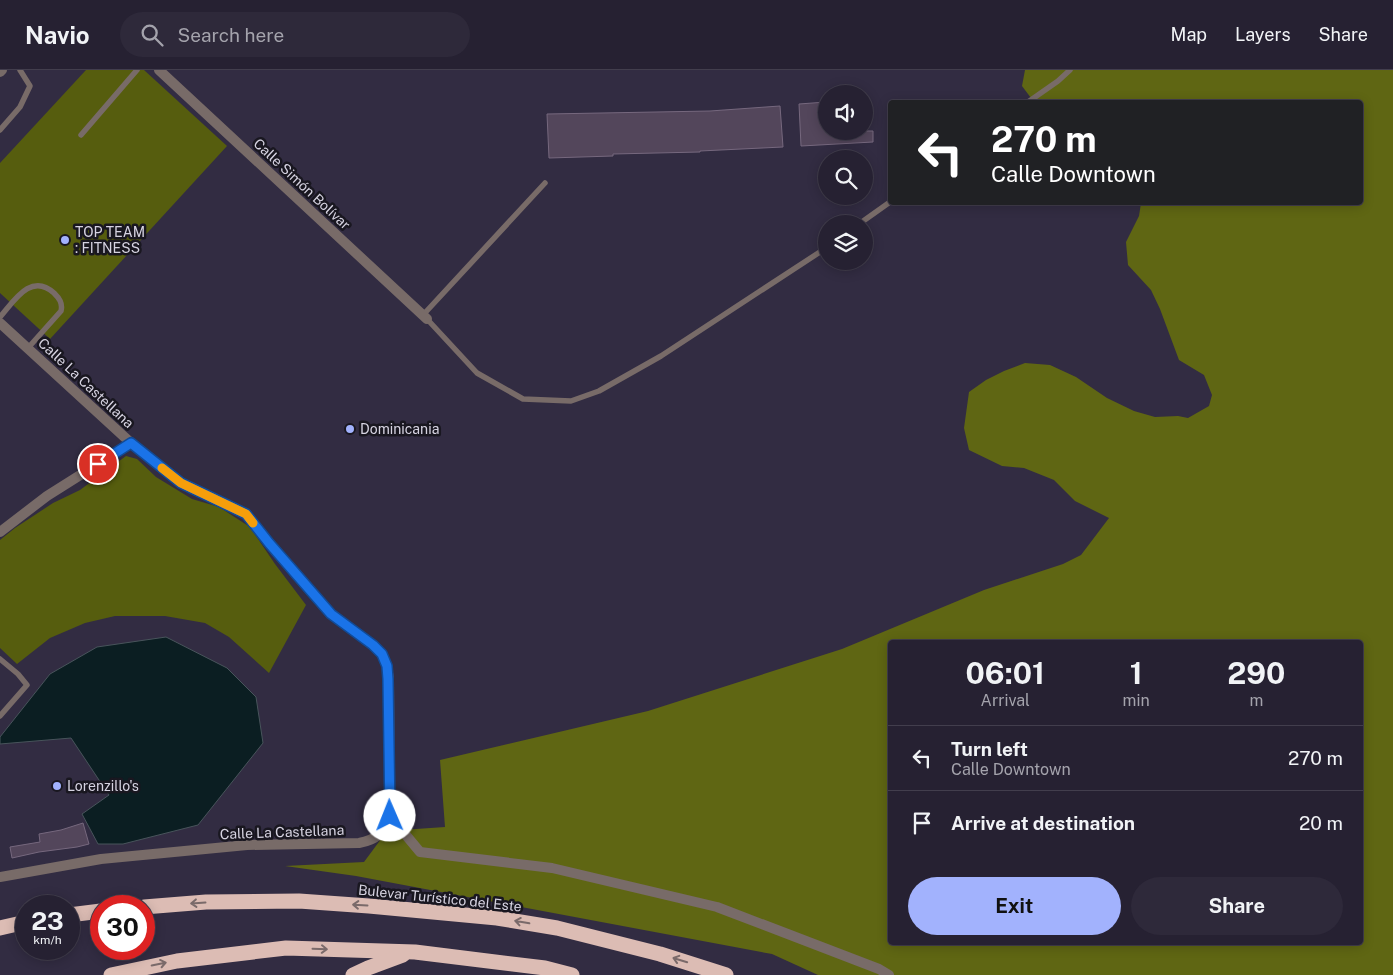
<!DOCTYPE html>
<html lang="en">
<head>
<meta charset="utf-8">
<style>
	:root { --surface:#262132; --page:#2e293a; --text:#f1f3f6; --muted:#a4a3ac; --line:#423e4d; --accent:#a2b2fd }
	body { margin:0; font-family:"Public Sans",sans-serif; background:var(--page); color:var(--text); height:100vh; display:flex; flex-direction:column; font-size:19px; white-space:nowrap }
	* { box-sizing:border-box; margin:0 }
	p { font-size:16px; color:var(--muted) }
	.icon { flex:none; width:28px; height:28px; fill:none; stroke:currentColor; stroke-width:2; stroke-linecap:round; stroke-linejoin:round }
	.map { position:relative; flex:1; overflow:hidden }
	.panel { position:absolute; left:888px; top:570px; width:475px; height:305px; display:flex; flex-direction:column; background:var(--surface); border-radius:5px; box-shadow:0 2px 12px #0003,0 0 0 1px var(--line) }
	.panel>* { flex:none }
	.top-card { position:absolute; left:888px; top:30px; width:475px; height:105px; border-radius:5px; box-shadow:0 2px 12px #0003,0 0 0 1px var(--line); background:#202124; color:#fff; overflow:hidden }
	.fabs { position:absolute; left:818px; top:15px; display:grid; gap:10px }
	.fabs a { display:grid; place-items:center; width:55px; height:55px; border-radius:50%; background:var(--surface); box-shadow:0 2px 12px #0003,0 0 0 1px var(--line); font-size:25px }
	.speed { position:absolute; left:15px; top:825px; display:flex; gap:10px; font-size:25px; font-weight:700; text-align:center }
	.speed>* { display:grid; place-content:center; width:65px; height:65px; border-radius:50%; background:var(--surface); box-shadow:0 2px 12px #0003,0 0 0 1px var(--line); line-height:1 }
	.speed small { font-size:12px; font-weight:400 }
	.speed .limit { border:8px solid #d22; background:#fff; color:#111 }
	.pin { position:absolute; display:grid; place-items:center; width:42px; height:42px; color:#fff; margin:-21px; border:2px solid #fff; border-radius:50%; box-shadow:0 1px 5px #0007 }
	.me { position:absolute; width:55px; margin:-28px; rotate:359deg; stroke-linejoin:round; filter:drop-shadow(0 0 4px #0008) }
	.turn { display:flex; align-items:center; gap:18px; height:105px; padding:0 20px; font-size:22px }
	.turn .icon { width:65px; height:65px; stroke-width:2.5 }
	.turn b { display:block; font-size:35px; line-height:42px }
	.eta { display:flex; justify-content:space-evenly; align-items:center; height:85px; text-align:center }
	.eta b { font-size:30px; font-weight:700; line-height:35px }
	.button { display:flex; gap:10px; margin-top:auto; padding:10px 20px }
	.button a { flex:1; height:58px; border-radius:30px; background:var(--accent); color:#111; font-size:20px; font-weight:700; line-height:58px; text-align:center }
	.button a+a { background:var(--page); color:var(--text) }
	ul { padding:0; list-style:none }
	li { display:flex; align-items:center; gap:15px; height:65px; padding:0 20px; border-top:1px solid var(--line) }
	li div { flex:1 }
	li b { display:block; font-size:19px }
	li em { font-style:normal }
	header { display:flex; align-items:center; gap:30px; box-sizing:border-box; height:70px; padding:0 25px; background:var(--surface); border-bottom:1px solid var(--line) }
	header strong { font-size:24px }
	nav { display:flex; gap:28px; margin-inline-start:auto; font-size:18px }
	.search { width:350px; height:45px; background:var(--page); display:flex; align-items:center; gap:12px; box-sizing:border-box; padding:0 18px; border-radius:28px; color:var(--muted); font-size:19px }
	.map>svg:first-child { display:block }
	.green { fill:#565d0e }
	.forest { fill:#5f6613; fill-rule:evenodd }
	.water { fill:#0b1e22; stroke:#48545b }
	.building { fill:#53465b; stroke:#76687e }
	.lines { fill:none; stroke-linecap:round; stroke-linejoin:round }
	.lane { stroke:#786b68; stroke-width:5.5 }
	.street { stroke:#786b68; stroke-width:10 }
	.highway { stroke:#dcbcb4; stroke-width:15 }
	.oneway { stroke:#7a6a6a }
	.route-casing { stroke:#114b97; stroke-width:12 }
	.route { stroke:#1a73e8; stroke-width:9 }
	.slow { stroke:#f59e0b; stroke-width:9 }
	.poi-dot { fill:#a2b2fd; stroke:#191720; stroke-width:2 }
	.labels { text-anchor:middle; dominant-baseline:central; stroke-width:5; stroke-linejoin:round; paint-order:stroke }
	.street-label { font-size:14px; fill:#d6d3e1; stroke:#191720 }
	.poi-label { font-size:14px; fill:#d6d3e1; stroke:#191720; text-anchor:start }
</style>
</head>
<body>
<header>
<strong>Navio</strong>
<div class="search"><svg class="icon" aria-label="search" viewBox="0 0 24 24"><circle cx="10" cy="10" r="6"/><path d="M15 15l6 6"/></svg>Search here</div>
<nav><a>Map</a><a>Layers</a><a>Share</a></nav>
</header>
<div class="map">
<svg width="1393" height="905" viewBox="0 0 1393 905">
	<rect width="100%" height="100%" fill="#322c42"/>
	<!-- green -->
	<g class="green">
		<path d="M86,0H144L227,76L50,269L0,223V93Z"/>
		<path d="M126,386L137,389L156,407L192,429L219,437L250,457L275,494L306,535L269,603L229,567L205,553L165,546H115L85,553L50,568L17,594L0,578V470L15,458L53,433L80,420Z"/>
	</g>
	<!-- forest -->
	<path class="forest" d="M1025,0H1393V905H818L772,884L356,806L285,796L364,792L387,761L445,757L440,690L648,641L842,579L984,520L1063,494L1081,485L1109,448L1075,431L1054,410L1024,398L1002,396L969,380L964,358L969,322L986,310L1004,301L1025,293L1050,295L1076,307L1107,328L1134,341L1155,347L1178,346L1188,348L1209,336L1212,325L1204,305L1179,290L1160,239L1151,220L1128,195L1126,172L1139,146L1141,133L1360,132V32H1034L1022,16ZM890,572H1360V872H890Z"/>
	<!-- water -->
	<path class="water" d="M166,567L227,598L256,627L263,673L198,755L123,774H98L82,744L109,725L71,668L0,674V667L50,604L97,577Z"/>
	<!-- building -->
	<g class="building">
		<path d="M826,32V61H873V72L801,76L799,34Z"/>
		<path d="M780,36L783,77L700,81V82L613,84V86L549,88L547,44L710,41Z"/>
		<path d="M83,753L89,774L77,777L39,782L12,788L10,777L40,772L39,764L61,760Z"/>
	</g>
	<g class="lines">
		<!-- lane -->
		<g class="lane">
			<path d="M1028,32L1058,11L1070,0"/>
			<path d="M0,60L20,37L30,16L20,0"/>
			<path d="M81,65L137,0"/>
			<path d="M859,154L890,132"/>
			<path d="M423,245L545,113"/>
			<path d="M0,247C14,231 31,202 54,223C59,228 63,233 61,241L28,278"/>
			<path d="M427,249L477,303L523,329L571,331L599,321L661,286L826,178"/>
			<path d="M0,589L18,604L27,615L0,646"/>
		</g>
		<!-- street -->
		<g class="street">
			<path d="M159,0L427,249"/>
			<path d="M0,2L2,0"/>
			<path d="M0,253L131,373L181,413L246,444L269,473L331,544L373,575L382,584L387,596L389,609L390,746C385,762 376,770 359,773L247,775L101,789L0,807"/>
			<path d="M0,462L47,426L131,373"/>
			<path d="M390,746L420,782L552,798L717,837L879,899L889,905"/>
		</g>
		<!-- highway -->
		<g class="highway">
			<path d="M144,837L206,832L299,831L369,836L497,848L557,858L660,884L726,905"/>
			<path d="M69,845L101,841"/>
			<path d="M0,858L26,852"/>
			<path d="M111,905L177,891L286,878L415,882L545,898L572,905"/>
			<path d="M353,905L368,898L403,885"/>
		</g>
	</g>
	<!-- one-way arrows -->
	<defs><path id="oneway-shaft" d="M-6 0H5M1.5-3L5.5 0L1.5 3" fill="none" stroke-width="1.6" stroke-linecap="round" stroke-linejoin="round" transform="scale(1.25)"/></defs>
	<g class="oneway">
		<use href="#oneway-shaft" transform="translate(198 833) rotate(176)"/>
		<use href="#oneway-shaft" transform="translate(360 835) rotate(-177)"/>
		<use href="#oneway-shaft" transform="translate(522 852) rotate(-170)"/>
		<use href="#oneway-shaft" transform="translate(320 879) rotate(2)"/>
		<use href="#oneway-shaft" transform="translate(680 890) rotate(-163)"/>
		<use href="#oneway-shaft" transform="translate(159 894) rotate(-12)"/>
	</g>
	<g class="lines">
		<!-- route casing -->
		<g class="route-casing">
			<path id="route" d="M98,394L131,373L181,413L246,444L269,473L331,544L373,575L382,584L387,596L388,609L390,746"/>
		</g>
		<!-- route -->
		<use href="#route" class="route"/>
		<!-- slow -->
		<path class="slow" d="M162,398L181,413L246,444L253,453"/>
	</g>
	<!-- markers -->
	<g class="poi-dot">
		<circle cx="65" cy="170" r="5"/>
		<circle cx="350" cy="359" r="5"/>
		<circle cx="57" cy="716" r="5"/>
	</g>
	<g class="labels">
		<!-- street labels -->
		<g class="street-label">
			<text transform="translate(302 114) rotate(43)">Calle Simón Bolívar</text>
			<text transform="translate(86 313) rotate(43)">Calle La Castellana</text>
			<text transform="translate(282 762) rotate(-2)">Calle La Castellana</text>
			<text transform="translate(440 828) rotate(6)">Bulevar Turístico del Este</text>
		</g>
		<!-- poi labels -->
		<g class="poi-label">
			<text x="75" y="162">TOP TEAM<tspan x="75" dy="16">: FITNESS</tspan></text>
			<text x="360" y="359">Dominicania</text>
			<text x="67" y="716">Lorenzillo's</text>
		</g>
	</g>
</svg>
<div class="fabs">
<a><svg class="icon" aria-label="sound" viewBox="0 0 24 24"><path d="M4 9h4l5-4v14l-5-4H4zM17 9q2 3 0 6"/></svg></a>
<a><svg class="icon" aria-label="search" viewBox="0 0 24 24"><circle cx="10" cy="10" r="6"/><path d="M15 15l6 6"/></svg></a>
<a><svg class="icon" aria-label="layers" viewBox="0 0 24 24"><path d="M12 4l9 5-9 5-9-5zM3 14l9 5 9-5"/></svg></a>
</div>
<div class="speed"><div>23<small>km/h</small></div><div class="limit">30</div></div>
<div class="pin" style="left:98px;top:394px;background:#d93025"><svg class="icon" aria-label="arrive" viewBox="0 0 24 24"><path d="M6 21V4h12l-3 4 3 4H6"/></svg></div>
<svg class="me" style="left:390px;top:746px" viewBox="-20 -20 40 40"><circle r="19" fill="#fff"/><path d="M0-13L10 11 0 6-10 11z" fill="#1a73e8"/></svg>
<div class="top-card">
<div class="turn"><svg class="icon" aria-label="left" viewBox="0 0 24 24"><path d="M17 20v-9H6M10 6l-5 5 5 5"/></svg><div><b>270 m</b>Calle Downtown</div></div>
</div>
<section class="panel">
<div class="eta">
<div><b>06:01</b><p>Arrival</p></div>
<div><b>1</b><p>min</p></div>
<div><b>290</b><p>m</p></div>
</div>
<ul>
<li><svg class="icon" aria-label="left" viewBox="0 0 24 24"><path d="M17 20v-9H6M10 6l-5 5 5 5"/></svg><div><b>Turn left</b><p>Calle Downtown</p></div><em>270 m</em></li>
<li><svg class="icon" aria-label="arrive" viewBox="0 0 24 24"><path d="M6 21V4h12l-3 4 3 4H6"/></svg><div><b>Arrive at destination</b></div><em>20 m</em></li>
</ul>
<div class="button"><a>Exit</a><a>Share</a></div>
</section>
</div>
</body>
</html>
